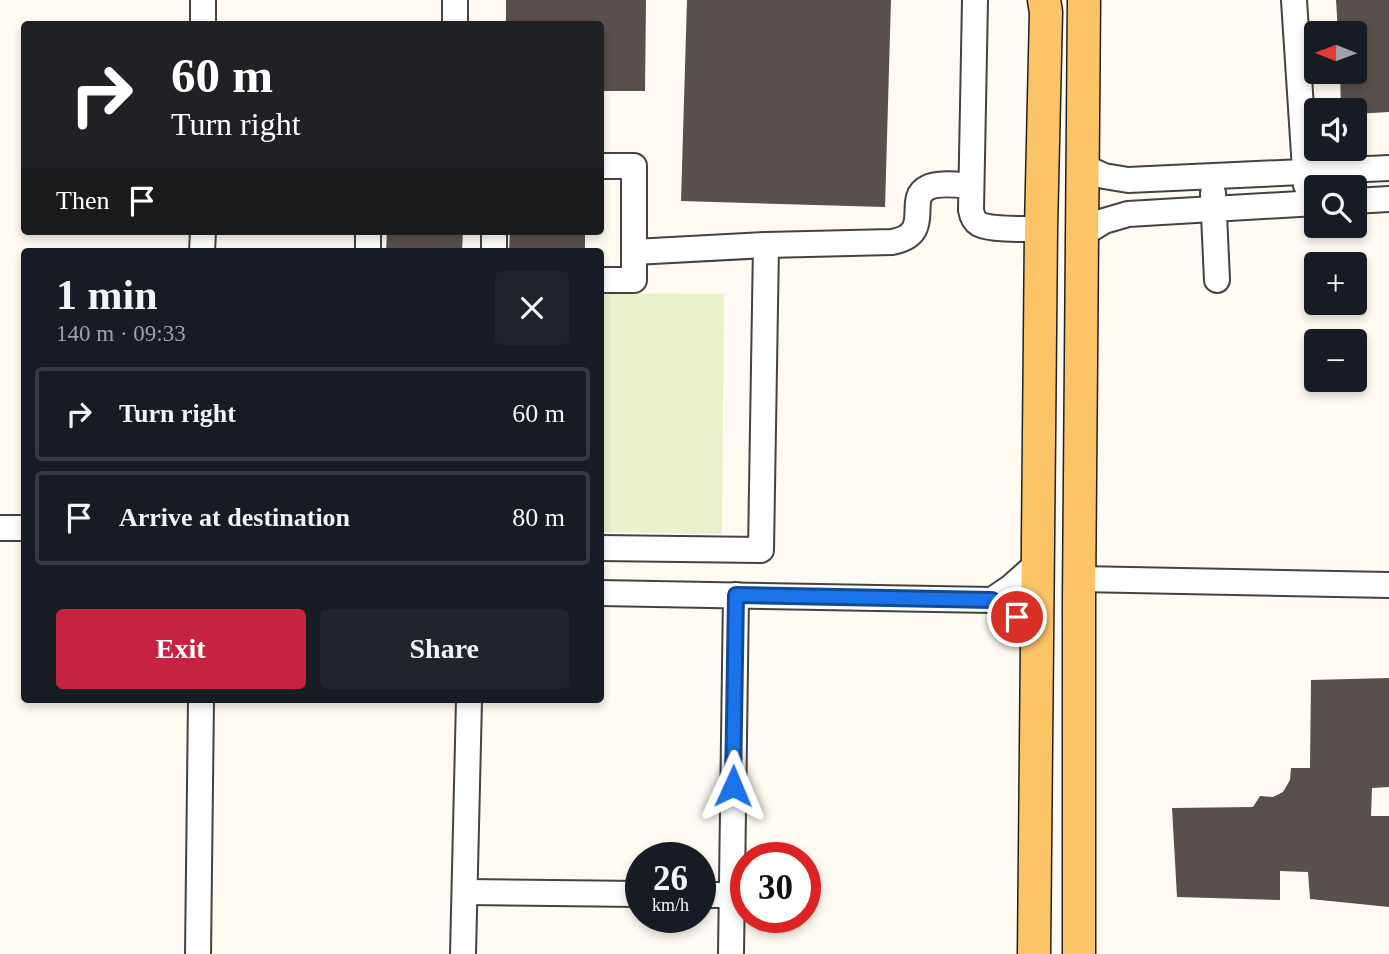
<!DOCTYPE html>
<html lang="en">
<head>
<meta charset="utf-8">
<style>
	:root { --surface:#171b24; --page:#20242c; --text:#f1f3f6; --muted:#9ea1a6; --line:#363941; --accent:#c52340 }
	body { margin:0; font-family:"Times New Roman",serif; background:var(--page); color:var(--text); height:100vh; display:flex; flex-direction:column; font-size:26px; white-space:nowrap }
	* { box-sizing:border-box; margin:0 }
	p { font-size:23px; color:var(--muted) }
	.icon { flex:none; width:38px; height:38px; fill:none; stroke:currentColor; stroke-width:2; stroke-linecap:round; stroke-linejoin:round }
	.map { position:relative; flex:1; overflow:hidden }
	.side { position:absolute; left:21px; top:248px; width:583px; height:455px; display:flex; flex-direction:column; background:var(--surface); border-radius:7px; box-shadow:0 4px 10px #0003 }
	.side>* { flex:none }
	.top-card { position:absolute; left:21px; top:21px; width:583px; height:214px; border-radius:7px; box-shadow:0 4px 10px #0003; background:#202124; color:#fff; overflow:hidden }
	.needle { width:46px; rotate:271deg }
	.fabs { position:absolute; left:1304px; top:21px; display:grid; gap:14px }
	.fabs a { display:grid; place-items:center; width:63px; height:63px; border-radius:7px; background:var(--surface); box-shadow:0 4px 10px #0003; font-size:35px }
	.speed { position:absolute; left:625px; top:842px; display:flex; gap:14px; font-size:35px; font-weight:700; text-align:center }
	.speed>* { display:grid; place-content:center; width:91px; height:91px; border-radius:50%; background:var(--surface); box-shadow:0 4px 10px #0003; line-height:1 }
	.speed small { font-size:18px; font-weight:400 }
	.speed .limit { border:10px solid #d22; background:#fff; color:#111 }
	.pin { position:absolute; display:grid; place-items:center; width:60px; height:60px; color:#fff; margin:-30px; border:4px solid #fff; border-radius:50%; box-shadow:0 2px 7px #0007 }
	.me { position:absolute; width:77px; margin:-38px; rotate:1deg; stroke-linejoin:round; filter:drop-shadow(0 0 5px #0008) }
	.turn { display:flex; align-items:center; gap:24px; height:147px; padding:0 35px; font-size:32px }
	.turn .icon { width:91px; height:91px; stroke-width:2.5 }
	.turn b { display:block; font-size:49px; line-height:60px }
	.then { display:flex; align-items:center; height:66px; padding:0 35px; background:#0003; gap:14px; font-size:26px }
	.round { display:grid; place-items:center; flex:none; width:74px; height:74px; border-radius:7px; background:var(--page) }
	.headline { display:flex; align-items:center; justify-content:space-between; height:119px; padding:0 35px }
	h1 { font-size:42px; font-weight:700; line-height:52px }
	.cta { display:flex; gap:14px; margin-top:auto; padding:14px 35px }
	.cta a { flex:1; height:80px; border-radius:7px; background:var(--accent); color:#fff; font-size:28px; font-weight:700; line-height:80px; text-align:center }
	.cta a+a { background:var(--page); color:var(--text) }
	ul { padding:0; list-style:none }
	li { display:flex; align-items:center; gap:21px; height:94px; margin:0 14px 10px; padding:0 21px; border:4px solid var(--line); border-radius:7px }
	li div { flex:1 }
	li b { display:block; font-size:26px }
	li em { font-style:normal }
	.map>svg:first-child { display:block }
	.pitch { fill:#eaf2cd }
	.building { fill:#594f4c }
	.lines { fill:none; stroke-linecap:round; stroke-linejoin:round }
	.minor-casing { stroke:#434343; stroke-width:28 }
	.major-casing { stroke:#212121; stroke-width:35 }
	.minor { stroke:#fff; stroke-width:24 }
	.major { stroke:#fbc467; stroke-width:32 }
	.route-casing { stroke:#114b97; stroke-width:18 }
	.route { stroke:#1a73e8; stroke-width:12 }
</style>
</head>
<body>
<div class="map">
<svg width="1389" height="954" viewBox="0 0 1389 954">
	<rect width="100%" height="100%" fill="#fffbf3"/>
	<!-- pitch -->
	<path class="pitch" d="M600,293L724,294L722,534L600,532Z"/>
	<!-- building -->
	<g class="building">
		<path d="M506,0H646L645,91H600V24H506Z"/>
		<path d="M687,0H891L885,207L681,201Z"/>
		<path d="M1336,0H1389V112L1354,114V110H1341L1340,72H1354V33H1338Z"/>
		<path d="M387,231H463L462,252L386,251Z"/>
		<path d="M510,231H585V252H509Z"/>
		<path d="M1389,678V787L1372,788L1371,816H1389V907L1310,899L1308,872L1280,871V900L1177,897L1172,808L1253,807L1260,796L1273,797L1283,792L1290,780L1291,768H1310L1311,680Z"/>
	</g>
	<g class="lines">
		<!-- minor casing -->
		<g class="minor-casing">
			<g id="minor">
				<path d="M455,0V24"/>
				<path d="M975,0L971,210C972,216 974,221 979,224C990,230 1028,229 1041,229"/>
				<path d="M1294,0L1306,185"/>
				<path d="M203,24V0"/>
				<path d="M600,166H634V280H600"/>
				<path d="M1082,166L1104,176L1128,180L1389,168"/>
				<path d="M1213,193L1217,280"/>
				<path d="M1354,201L1389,199"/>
				<path d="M1083,234L1104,221L1128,214L1316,203"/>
				<path d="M202,252L203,231"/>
				<path d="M368,252V231"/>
				<path d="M494,252V231"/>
				<path d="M634,252L766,245"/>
				<path d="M0,528H24"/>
				<path d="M600,548L761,550L766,245L892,242C935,234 905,199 927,188C937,182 960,185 971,186"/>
				<path d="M1079,579L1389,585"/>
				<path d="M600,593L992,600L1017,617L1038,639"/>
				<path d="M992,600L1011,587L1038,563"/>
				<path d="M465,892L640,894"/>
				<path d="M700,895H731"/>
				<path d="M198,954L201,700"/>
				<path d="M463,954L469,700"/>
				<path d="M731,954L736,595"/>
			</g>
		</g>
		<!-- major casing -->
		<g class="major-casing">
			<g id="major">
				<path d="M1034,954L1041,229L1046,12L1044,0"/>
				<path d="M1079,954V598L1084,0"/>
			</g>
		</g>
		<!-- minor -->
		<use href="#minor" class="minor"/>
		<!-- major -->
		<use href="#major" class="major"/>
	</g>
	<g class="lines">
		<!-- route casing -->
		<g class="route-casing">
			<path id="route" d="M733,786L736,595L992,600L1017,617"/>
		</g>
		<!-- route -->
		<use href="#route" class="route"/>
	</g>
</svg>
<div class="fabs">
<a><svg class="needle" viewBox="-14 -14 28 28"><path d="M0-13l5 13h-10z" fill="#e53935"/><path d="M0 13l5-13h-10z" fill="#9ea1a6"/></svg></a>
<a><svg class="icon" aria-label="sound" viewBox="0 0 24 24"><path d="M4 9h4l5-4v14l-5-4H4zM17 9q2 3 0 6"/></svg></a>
<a><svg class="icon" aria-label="search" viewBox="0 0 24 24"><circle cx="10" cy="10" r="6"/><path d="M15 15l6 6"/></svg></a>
<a>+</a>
<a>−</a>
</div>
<div class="speed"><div>26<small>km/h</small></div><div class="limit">30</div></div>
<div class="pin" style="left:1017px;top:617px;background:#d93025"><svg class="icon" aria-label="arrive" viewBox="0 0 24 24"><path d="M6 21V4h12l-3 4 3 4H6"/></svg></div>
<svg class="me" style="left:733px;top:786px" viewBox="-20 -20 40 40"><path d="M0-17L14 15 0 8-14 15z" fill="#1a73e8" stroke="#fff" stroke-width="4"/></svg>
<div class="top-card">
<div class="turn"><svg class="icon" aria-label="right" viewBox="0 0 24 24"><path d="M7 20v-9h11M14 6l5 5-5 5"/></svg><div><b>60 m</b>Turn right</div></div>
<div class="then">Then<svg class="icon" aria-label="arrive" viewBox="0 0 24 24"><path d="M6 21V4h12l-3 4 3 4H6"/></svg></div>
</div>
<section class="side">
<div class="headline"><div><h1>1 min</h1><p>140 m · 09:33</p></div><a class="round"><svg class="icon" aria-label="close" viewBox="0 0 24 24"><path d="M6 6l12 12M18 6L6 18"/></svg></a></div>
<ul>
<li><svg class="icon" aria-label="right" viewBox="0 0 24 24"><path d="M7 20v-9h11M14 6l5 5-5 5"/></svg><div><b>Turn right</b></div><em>60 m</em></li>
<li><svg class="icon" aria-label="arrive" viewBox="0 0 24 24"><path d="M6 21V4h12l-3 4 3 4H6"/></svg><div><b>Arrive at destination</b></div><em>80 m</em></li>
</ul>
<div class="cta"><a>Exit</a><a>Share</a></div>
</section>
</div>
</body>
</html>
